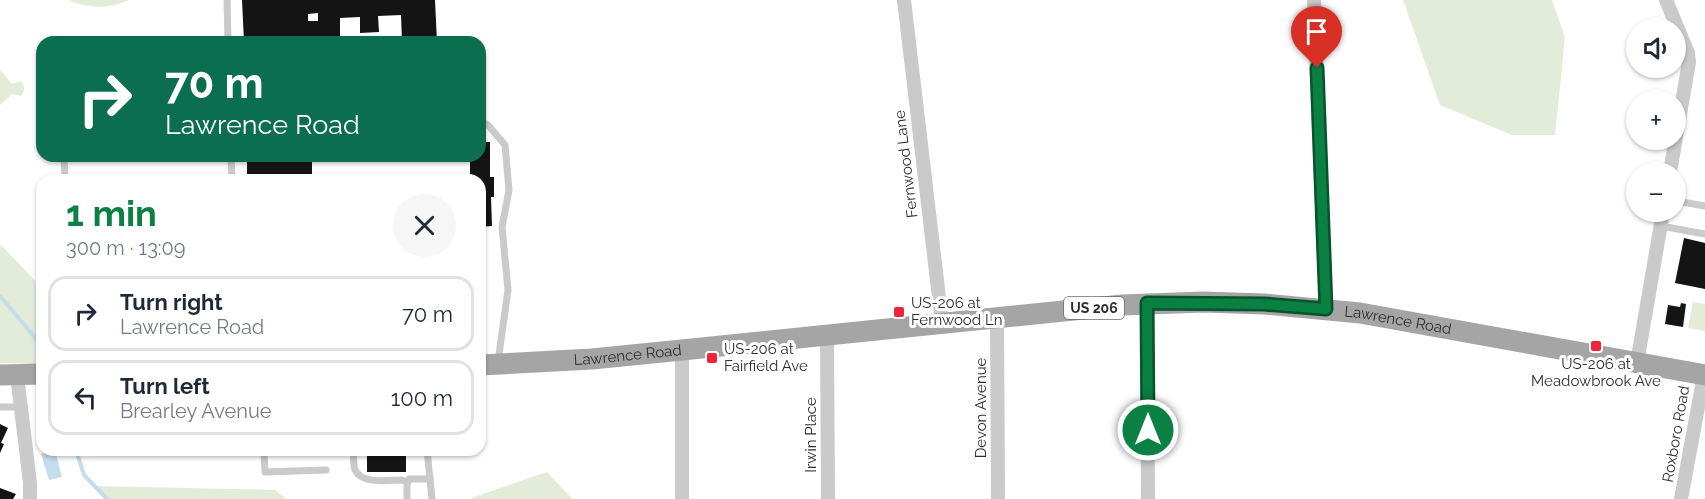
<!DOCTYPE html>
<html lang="en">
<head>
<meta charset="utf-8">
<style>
	:root { --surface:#fff; --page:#f6f6f7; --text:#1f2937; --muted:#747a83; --line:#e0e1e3; --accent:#0b8043 }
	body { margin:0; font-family:Raleway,sans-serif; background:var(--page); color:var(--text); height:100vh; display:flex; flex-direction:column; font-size:22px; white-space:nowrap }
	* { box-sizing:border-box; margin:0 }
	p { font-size:20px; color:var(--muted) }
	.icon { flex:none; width:33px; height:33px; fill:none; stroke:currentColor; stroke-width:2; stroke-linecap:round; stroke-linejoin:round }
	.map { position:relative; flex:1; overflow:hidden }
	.side { position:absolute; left:36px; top:174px; width:450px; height:282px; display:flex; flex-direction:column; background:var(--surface); border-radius:18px; box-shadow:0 2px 4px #0004 }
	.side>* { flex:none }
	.banner { position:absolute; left:36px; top:36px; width:450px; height:126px; border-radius:18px; box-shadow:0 2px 4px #0004; background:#0b6e4f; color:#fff; overflow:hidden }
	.fabs { position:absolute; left:1626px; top:18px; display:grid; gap:12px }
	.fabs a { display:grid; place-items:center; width:60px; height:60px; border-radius:50%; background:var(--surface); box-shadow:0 2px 4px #0004; font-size:30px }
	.pin { position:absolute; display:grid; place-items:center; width:51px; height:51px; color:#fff; margin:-62px -26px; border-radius:50% 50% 50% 0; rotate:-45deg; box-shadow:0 0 6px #0007 }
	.pin .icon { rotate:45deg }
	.me { position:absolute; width:66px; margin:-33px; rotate:0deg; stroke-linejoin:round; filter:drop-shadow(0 0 4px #0008) }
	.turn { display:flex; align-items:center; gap:21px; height:126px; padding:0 30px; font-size:27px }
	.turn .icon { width:78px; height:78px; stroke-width:2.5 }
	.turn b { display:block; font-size:42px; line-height:51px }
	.round { display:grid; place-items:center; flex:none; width:63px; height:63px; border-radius:32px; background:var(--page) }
	.head { display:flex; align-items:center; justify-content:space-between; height:102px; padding:0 30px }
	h1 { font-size:36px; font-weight:700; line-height:45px; color:var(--accent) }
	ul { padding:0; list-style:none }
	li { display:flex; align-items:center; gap:18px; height:75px; margin:0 12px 9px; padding:0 18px; border:3px solid var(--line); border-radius:18px }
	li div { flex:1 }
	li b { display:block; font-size:22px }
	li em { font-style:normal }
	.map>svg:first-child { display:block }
	.green { fill:#e3ebd9 }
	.water { fill:#c4ddec }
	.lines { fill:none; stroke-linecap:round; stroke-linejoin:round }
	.stream { stroke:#c4ddec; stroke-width:4 }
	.building { fill:#141414; fill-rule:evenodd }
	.service { stroke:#cacaca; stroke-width:7 }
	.minor { stroke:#cacaca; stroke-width:14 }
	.primary { stroke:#a5a5a5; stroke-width:21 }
	.route-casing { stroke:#07532c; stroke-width:15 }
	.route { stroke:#0b8043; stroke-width:10 }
	.poi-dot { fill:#ee2538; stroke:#fff; stroke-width:2 }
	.labels { text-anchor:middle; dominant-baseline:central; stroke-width:6; stroke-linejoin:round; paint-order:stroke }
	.shield { fill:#fff; stroke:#6c6c6c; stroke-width:1.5 }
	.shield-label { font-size:14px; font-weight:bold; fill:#2d2d2d }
	.street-label { font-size:15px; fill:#2d2d2d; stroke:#fff }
	.poi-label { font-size:15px; fill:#2d2d2d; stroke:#fff; text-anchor:start }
</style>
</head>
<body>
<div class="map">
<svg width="1705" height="499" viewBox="0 0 1705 499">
	<rect width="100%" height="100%" fill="#fff"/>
	<!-- green -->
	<g class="green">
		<path d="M68,0H129C108,9 89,9 68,0Z"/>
		<path d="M1403,0H1552L1565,38L1555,135H1512L1440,105Z"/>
		<path d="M0,70L12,84L21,81C25,87 25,90 21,96L12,94L0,105Z"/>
		<path d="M0,244L42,288V364L0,363Z"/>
		<path d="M1693,302L1705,304V331L1688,328Z"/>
		<path d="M547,472L572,499H471L474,497Z"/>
		<path d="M96,486L275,490L286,499H105Z"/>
	</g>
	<!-- water -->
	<path class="water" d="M55,450L62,477L49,480L41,454Z"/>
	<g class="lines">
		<!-- stream -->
		<g class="stream">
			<path d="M0,296L42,346"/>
			<path d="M76,450L84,475L107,499"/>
		</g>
	</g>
	<!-- building -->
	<g class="building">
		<path d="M242,0H435L437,42H402L401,15L378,16L379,32L360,33V17L340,18V42H244ZM318,13V21H308V14Z"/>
		<path d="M480,142H490V177H494V197H491L492,226L480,227V180H470V156H480Z"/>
		<path d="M247,156H312V180H253V175H247Z"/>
		<path d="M1684,238L1705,243V289L1675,283Z"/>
		<rect x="480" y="268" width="4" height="32"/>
		<path d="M1681,303L1686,304L1683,327L1665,324L1668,305L1680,307Z"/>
		<path d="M0,424L8,428L1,443L4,444L0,453Z"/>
		<rect x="367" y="450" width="39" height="22"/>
		<path d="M0,488L16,494L13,499H0Z"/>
	</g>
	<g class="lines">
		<!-- service -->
		<g class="service">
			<path d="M227,0L228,42"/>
			<path d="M480,121L488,125L505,145L509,190L502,227L508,290L498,362"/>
			<path d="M64,156L65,180"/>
			<path d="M231,156L232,180"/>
			<path d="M1676,201L1705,206"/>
			<path d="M1661,226L1705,234"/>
			<path d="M0,407H21"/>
			<path d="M264,450L265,472L326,470"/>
			<path d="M353,450C354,456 353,464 355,470C362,485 390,480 402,480L407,482"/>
			<path d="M427,450L432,499"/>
			<path d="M407,499V485L409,479H430"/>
		</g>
		<!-- minor -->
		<g class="minor">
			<path d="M904,0L942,323"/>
			<path d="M1314,0L1326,309"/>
			<path d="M1666,0L1688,53L1689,62L1670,172"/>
			<path d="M1147,303L1148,499"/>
			<path d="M997,318L998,499"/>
			<path d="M827,335L828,499"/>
			<path d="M1637,363L1663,212"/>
			<path d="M17,375L30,483V499"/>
			<path d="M682,499V350"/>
			<path d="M1681,499L1704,375"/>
		</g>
		<!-- primary -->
		<g class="primary">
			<path id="s1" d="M480,365L592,359L682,350L1122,305L1203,302L1264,304L1360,313L1705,375"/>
			<path d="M0,375L42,374"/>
		</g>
	</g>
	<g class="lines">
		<!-- route casing -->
		<g class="route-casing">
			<path id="route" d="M1148,430L1147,303L1264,304L1326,309L1317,68"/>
		</g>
		<!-- route -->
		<use href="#route" class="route"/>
	</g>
	<!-- markers -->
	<g class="poi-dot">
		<rect x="893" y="306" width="12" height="12" rx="3"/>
		<rect x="1590" y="340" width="12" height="12" rx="3"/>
		<rect x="706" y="352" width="12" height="12" rx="3"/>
	</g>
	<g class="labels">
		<!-- shield labels -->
		<rect class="shield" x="1064" y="297" width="60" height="22" rx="4.5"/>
		<g class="shield-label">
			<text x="1094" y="308">US 206</text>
		</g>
		<!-- street labels -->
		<g class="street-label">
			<text transform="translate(906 164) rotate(-97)">Fernwood Lane</text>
			<text stroke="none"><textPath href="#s1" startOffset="922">Lawrence Road</textPath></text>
			<text stroke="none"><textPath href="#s1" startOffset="148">Lawrence Road</textPath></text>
			<text transform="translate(981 408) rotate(-90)">Devon Avenue</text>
			<text transform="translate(1676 434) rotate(-80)">Roxboro Road</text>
			<text transform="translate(811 435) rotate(-90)">Irwin Place</text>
		</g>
		<!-- poi labels -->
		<g class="poi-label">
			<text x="911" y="303">US-206 at<tspan x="911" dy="17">Fernwood Ln</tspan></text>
			<text x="724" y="349">US-206 at<tspan x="724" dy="17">Fairfield Ave</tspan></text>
			<text x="1596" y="364" text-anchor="middle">US-206 at<tspan x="1596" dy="17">Meadowbrook Ave</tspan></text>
		</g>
	</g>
</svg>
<div class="fabs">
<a><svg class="icon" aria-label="sound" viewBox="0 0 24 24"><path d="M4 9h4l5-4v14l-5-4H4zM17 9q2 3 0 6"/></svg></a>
<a>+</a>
<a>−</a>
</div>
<div class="pin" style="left:1317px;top:68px;background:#d93025"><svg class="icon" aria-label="arrive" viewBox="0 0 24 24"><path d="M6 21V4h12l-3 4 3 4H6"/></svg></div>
<svg class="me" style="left:1148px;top:430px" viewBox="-20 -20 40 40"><circle r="17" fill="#0b8043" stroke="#fff" stroke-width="3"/><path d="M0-11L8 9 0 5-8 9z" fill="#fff"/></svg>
<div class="banner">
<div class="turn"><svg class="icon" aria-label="right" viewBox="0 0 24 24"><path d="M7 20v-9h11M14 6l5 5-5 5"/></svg><div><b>70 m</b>Lawrence Road</div></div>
</div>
<section class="side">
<div class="head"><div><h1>1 min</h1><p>300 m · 13:09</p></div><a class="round"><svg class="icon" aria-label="close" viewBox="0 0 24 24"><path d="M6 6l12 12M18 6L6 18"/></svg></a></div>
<ul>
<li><svg class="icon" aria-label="right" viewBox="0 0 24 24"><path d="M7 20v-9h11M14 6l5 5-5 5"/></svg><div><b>Turn right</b><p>Lawrence Road</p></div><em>70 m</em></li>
<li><svg class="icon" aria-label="left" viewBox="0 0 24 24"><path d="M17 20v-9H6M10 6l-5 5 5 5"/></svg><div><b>Turn left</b><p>Brearley Avenue</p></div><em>100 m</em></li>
</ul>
</section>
</div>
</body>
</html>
